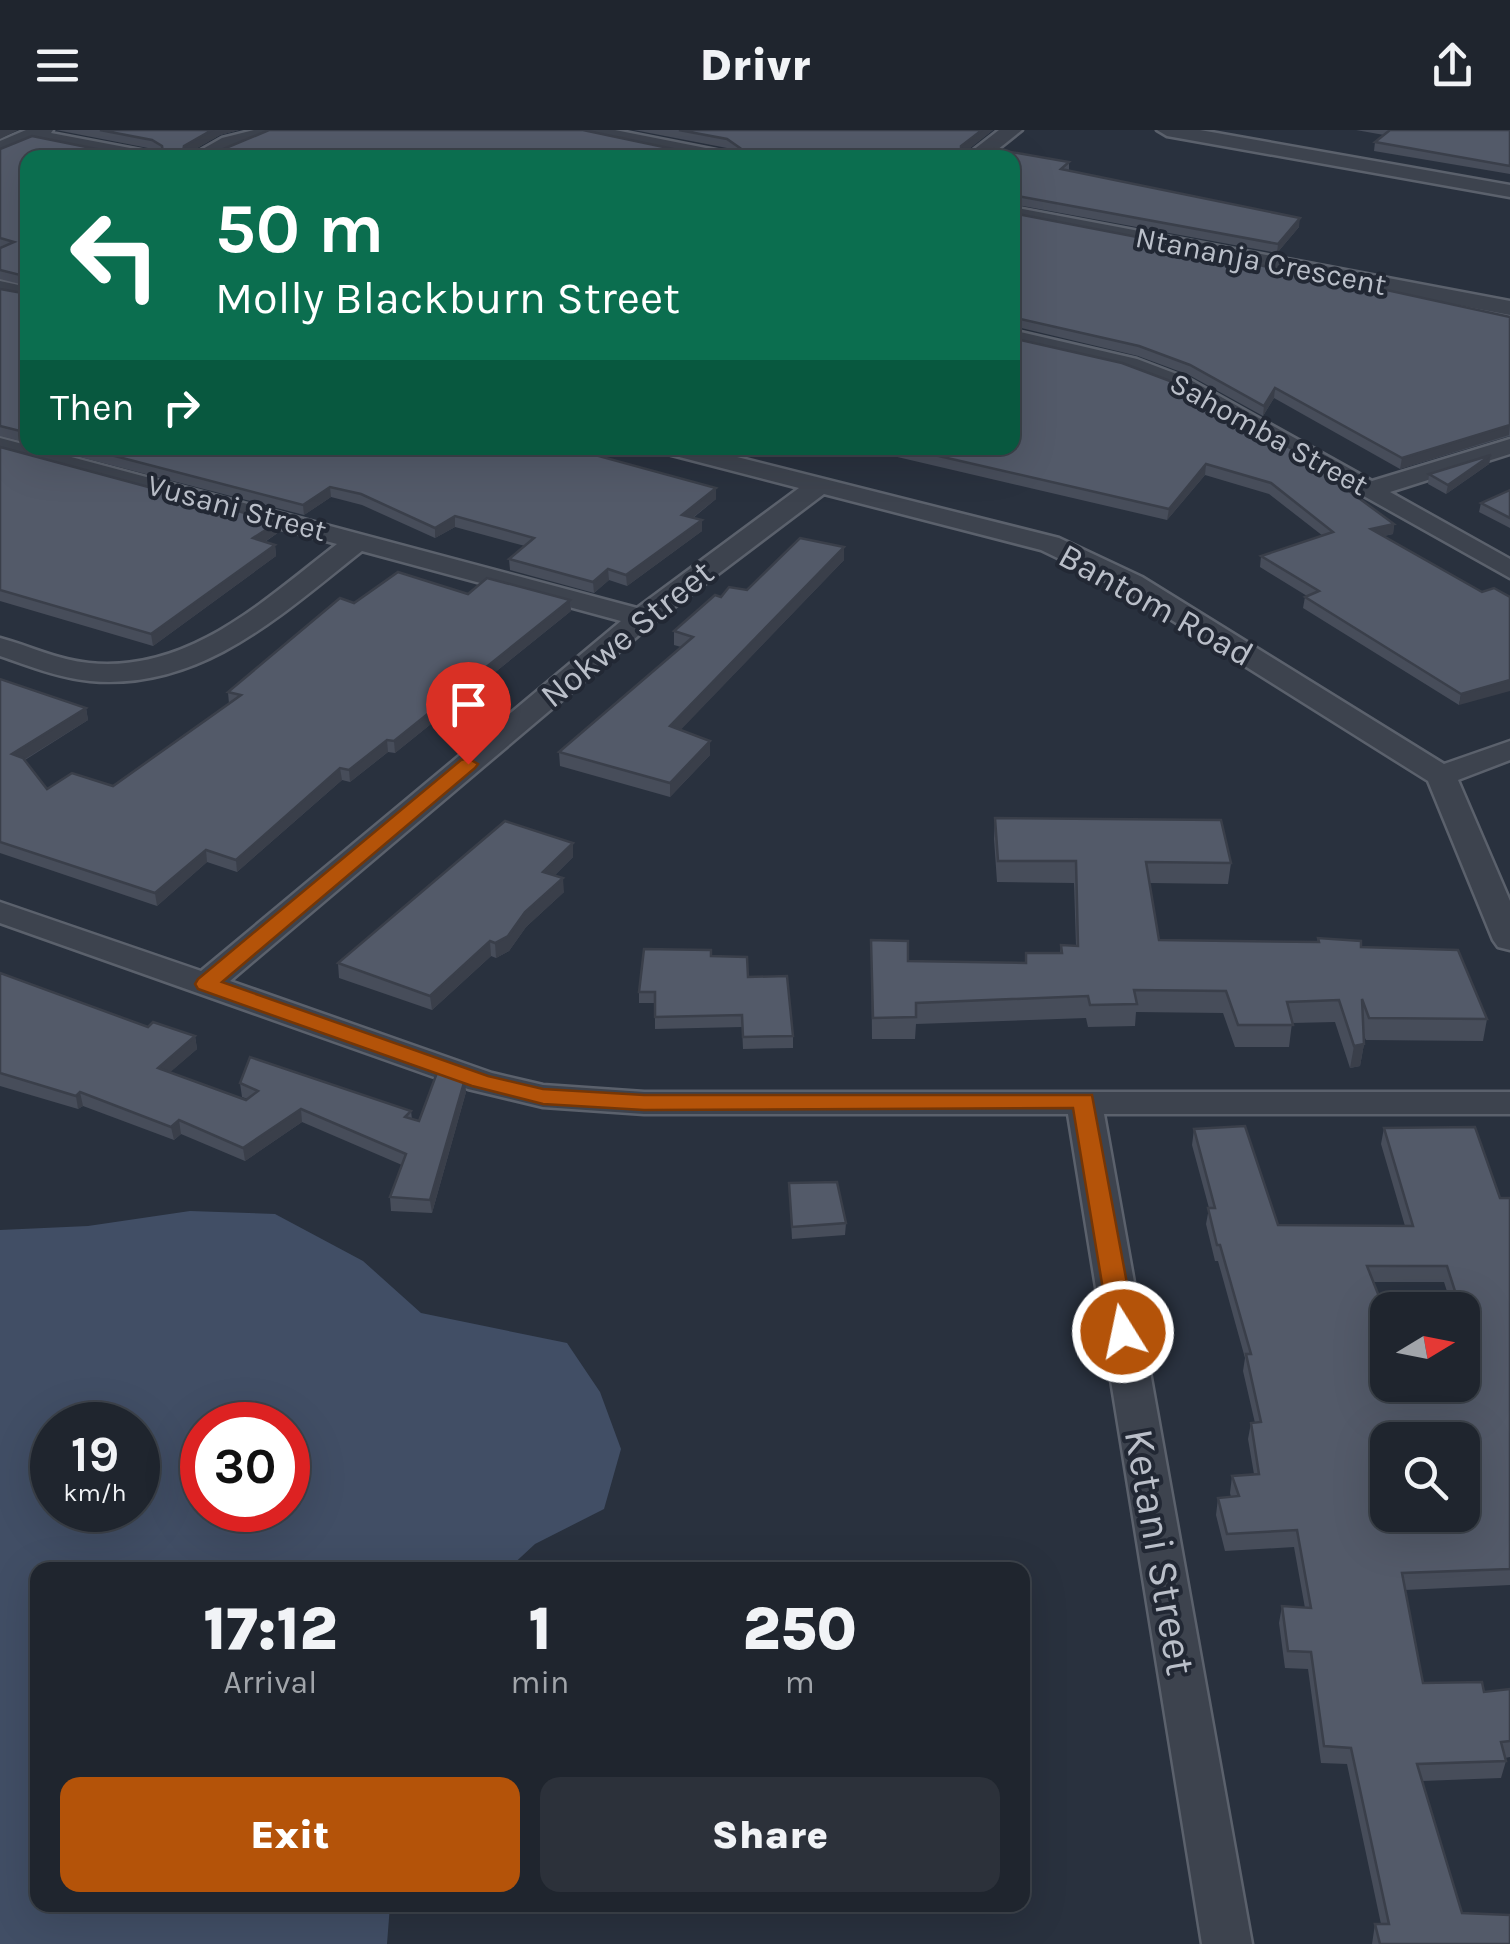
<!DOCTYPE html>
<html lang="en">
<head>
<meta charset="utf-8">
<style>
	:root { --surface:#1f252e; --page:#2c313a; --text:#f1f3f6; --muted:#a1a5aa; --line:#3c424a; --accent:#b45309 }
	body { margin:0; font-family:Karla,sans-serif; background:var(--page); color:var(--text); height:100vh; display:flex; flex-direction:column; font-size:38px; white-space:nowrap }
	* { box-sizing:border-box; margin:0 }
	p { font-size:32px; color:var(--muted) }
	.icon { flex:none; width:55px; height:55px; fill:none; stroke:currentColor; stroke-width:2; stroke-linecap:round; stroke-linejoin:round }
	.map { position:relative; flex:1; overflow:hidden }
	.panel { position:absolute; left:30px; top:1432px; width:1000px; height:350px; display:flex; flex-direction:column; background:var(--surface); border-radius:20px; box-shadow:0 10px 40px #0002,0 0 0 2px var(--line) }
	.panel>* { flex:none }
	.banner { position:absolute; left:20px; top:20px; width:1000px; height:305px; border-radius:20px; box-shadow:0 10px 40px #0002,0 0 0 2px var(--line); background:#0b6e4f; color:#fff; overflow:hidden }
	.needle { width:65px; rotate:80deg }
	.tools { position:absolute; left:1370px; top:1162px; display:grid; gap:20px }
	.tools a { display:grid; place-items:center; width:110px; height:110px; border-radius:20px; background:var(--surface); box-shadow:0 10px 40px #0002,0 0 0 2px var(--line); font-size:50px }
	.speed { position:absolute; left:30px; top:1272px; display:flex; gap:20px; font-size:50px; font-weight:700; text-align:center }
	.speed>* { display:grid; place-content:center; width:130px; height:130px; border-radius:50%; background:var(--surface); box-shadow:0 10px 40px #0002,0 0 0 2px var(--line); line-height:1 }
	.speed small { font-size:25px; font-weight:400 }
	.speed .limit { border:15px solid #d22; background:#fff; color:#111 }
	.pin { position:absolute; display:grid; place-items:center; width:85px; height:85px; color:#fff; margin:-102px -42px; border-radius:50% 50% 50% 0; rotate:-45deg; box-shadow:0 0 10px #0007 }
	.pin .icon { rotate:45deg }
	.me { position:absolute; width:110px; margin:-55px; rotate:350deg; stroke-linejoin:round; filter:drop-shadow(0 0 8px #0008) }
	.turn { display:flex; align-items:center; gap:35px; height:210px; padding:0 30px; font-size:45px }
	.turn .icon { width:130px; height:130px; stroke-width:2.5 }
	.turn b { display:block; font-size:70px; line-height:85px }
	.then { display:flex; align-items:center; height:95px; padding:0 30px; background:#0003; gap:20px; font-size:38px }
	.eta { display:flex; justify-content:space-evenly; align-items:center; height:170px; text-align:center }
	.eta b { font-size:60px; font-weight:800; line-height:70px }
	.primary-button { display:flex; gap:20px; margin-top:auto; padding:20px 30px }
	.primary-button a { flex:1; height:115px; border-radius:20px; background:var(--accent); color:#fff; font-size:40px; font-weight:800; line-height:115px; text-align:center }
	.primary-button a+a { background:var(--page); color:var(--text) }
	header { display:flex; justify-content:space-between; align-items:center; height:130px; padding:0 30px; background:var(--surface); font-size:45px; font-weight:800 }
	.map>svg:first-child { display:block }
	.water { fill:#414e65; fill-rule:evenodd }
	.lines { fill:none; stroke-linecap:round; stroke-linejoin:round }
	.street-casing { stroke:#5b616c; stroke-width:5 }
	.street { fill:#3d434e; fill-rule:evenodd }
	.wall { fill:#474d5a; fill-rule:evenodd }
	.shaded-wall { fill:#3a3f4a }
	.building { fill:#535a69; stroke:#3a3f4a; stroke-width:2.5; fill-rule:evenodd }
	.route { fill:#b45309; stroke:#753606; stroke-width:2.5 }
	.labels { text-anchor:middle; dominant-baseline:central; stroke-width:8; stroke-linejoin:round; paint-order:stroke }
	.far-street-label { font-size:30px; fill:#babfc9; stroke:#222834 }
	.street-label { font-size:35px; fill:#babfc9; stroke:#222834 }
	.near-street-label { font-size:42px; fill:#babfc9; stroke:#222834 }
</style>
</head>
<body>
<header><svg class="icon" aria-label="menu" viewBox="0 0 24 24"><path d="M4 6h16M4 12h16M4 18h16"/></svg>Drivr<svg class="icon" aria-label="share" viewBox="0 0 24 24"><path d="M12 15V3M7 8l5-5 5 5M5 13v7h14v-7"/></svg></header>
<div class="map">
<svg width="1510" height="1814" viewBox="0 0 1510 1814">
	<rect width="100%" height="100%" fill="#29313e"/>
	<!-- water -->
	<path class="water" d="M190,1081L275,1084L363,1131L421,1183L567,1213L600,1262L621,1319L604,1379L535,1414L507,1440H38V1775H390L387,1814H0V1100L88,1096ZM52,1295H138V1380H52ZM202,1295H288V1380H202Z"/>
	<g class="lines">
		<!-- street casing -->
		<g class="street-casing">
			<g id="street">
				<path d="M26,0H53L51,3L151,22L161,28H118L33,11L0,24V11Z"/>
				<path d="M254,0H289L214,28H187L222,8Z"/>
				<path d="M575,0H615L726,22L736,28H693L585,6Z"/>
				<path d="M999,0H1022L987,28H963Z"/>
				<path d="M1157,0H1200L1510,55V67L1167,6Z"/>
				<path d="M1012,77L1510,171V185L1012,89Z"/>
				<path d="M0,151L28,157V171L0,165Z"/>
				<path d="M1012,200L1137,229L1187,248L1372,351L1510,309V324L1390,362L1510,429V448L1171,258L1122,239L1012,214Z"/>
				<path d="M0,308L637,478L799,358L664,323L661,318H701L1059,408L1142,447L1444,634L1510,611V630L1458,650L1510,771V820L1498,817L1493,810L1428,651L1122,459L1041,420L824,364L652,494L230,851L492,943L543,955L644,962H1510V984H1104L1252,1814H1202L1068,984H644L543,977L468,959L0,793V772L201,841L621,491L362,421C281,485 201,561 90,551C59,548 29,536 0,526V508C30,516 58,530 89,533C189,543 263,471 337,414L0,323Z"/>
			</g>
		</g>
		<!-- street -->
		<use href="#street" class="street"/>
	</g>
	<!-- wall -->
	<g class="wall">
		<path d="M56,0H239L220,5L190,22L214,23H733L727,18L634,0H993L965,22L1069,32V41L1299,97L1277,123L1012,74V28H28V156L0,149V19L116,23L158,22L153,19Z"/>
		<path d="M1356,0H1510V44L1374,21L1375,12L1384,5Z"/>
		<path d="M1012,83L1262,131V135L1378,163L1510,187V306L1400,339L1274,268L1263,286L1189,245L1138,226L1013,196Z"/>
		<path d="M0,159L28,164V313L0,306Z"/>
		<path d="M1012,208L1394,394L1393,404L1384,406L1482,462L1459,575L1303,478L1305,467L1307,466L1260,437L1261,426L1323,406L1269,364L1205,345L1167,390L859,318H1012Z"/>
		<path d="M0,317L278,392L279,402L265,412L275,415L276,426L153,516L0,471Z"/>
		<path d="M45,318H544L570,325L716,358V369L693,388L702,401L627,456L609,450L594,463L510,440L509,429L525,416L455,397L435,408L362,375L331,367L304,385Z"/>
		<path d="M1491,325L1489,334L1446,364L1428,354L1429,344Z"/>
		<path d="M1510,360V398L1479,382L1481,373Z"/>
		<path d="M844,417V430L681,599L710,625L670,667L560,636L559,622L681,517L674,515V501L721,467L747,460Z"/>
		<path d="M468,464L570,470L571,481L395,623L388,622L350,652L342,650L237,742L207,732L157,776L0,723V549L86,578L88,590L25,630L47,659L113,656L229,574L228,562L354,473Z"/>
		<path d="M995,688L1231,733L1228,754L1150,753L1159,810L1317,812L1318,808L1361,817L1487,889L1483,911L1366,910L1363,904L1364,914L1360,936L1350,938L1335,892L1292,893L1289,917H1235L1223,883L1136,882L1135,896L1088,897L1086,888L916,894L915,909H872L871,810L908,831L1025,833L1060,823L1061,815L1076,816L1074,753L997,752L994,709Z"/>
		<path d="M573,713V727L555,745L564,762L526,797L509,821L496,828L491,826L432,880L339,848L338,833Z"/>
		<path d="M712,826L748,847L793,906V918L743,919L742,897L655,899V873H639V862Z"/>
		<path d="M0,843L148,897L195,906L197,919L170,942L246,970L248,969L242,967L240,953L411,981L412,989L419,991L466,962L432,1083L391,1081L390,1067L402,1035L302,992L245,1031L181,1004L174,1010L83,976L78,979L0,956Z"/>
		<path d="M1384,998L1500,1068H1510V1455L1405,1460L1423,1553L1484,1562L1510,1559V1627L1505,1628L1506,1631L1501,1648L1422,1651L1462,1783L1510,1814H1372L1375,1794H1381L1347,1634L1321,1633L1308,1539L1285,1538L1279,1493L1282,1476L1305,1478L1294,1417L1225,1421L1216,1385L1218,1368L1231,1367L1230,1363L1232,1346L1254,1344L1248,1309L1251,1293H1255L1243,1241L1245,1228L1218,1131H1215L1206,1094L1209,1078L1192,1015L1194,999L1278,1095L1405,1096L1381,1014ZM1373,1152H1444L1453,1180H1462V1255H1388Z"/>
		<path d="M789,1053L846,1093L845,1105L792,1109Z"/>
	</g>
	<!-- shaded-wall -->
	<g class="shaded-wall">
		<path d="M0,0H18L0,9Z"/>
		<path d="M212,0H239L220,5L185,25L183,21L184,16Z"/>
		<path d="M982,0H993L961,25V16Z"/>
		<path d="M1300,88L1299,97L1277,123L1278,114Z"/>
		<path d="M1275,258L1274,268L1263,286L1264,276Z"/>
		<path d="M1510,295L1509,305L1400,339L1402,328Z"/>
		<path d="M1491,325L1489,334L1446,364L1448,355Z"/>
		<path d="M1206,334L1205,345L1167,390L1169,379Z"/>
		<path d="M330,357L331,367L304,385L303,375Z"/>
		<path d="M716,358V369L682,396V385Z"/>
		<path d="M455,386V397L435,408V398Z"/>
		<path d="M702,390V401L627,456L626,445Z"/>
		<path d="M278,392L279,402L254,419L253,408Z"/>
		<path d="M1394,394L1393,404L1369,409L1371,399Z"/>
		<path d="M275,415L276,426L153,516L151,504Z"/>
		<path d="M844,417V430L671,610L670,596Z"/>
		<path d="M608,439L609,450L594,463L593,452Z"/>
		<path d="M570,470L571,481L395,623L394,611Z"/>
		<path d="M1510,550V561L1459,575L1461,564Z"/>
		<path d="M86,578L88,590L14,636L12,624Z"/>
		<path d="M387,610L388,622L350,652L349,640Z"/>
		<path d="M710,611V625L670,667V653Z"/>
		<path d="M340,638L342,650L237,742L236,730Z"/>
		<path d="M573,713V727L544,756L543,742Z"/>
		<path d="M206,720L207,732L157,776L155,763Z"/>
		<path d="M563,748L564,762L526,797L509,821L496,828L495,813L525,782Z"/>
		<path d="M490,811L491,826L432,880L430,866Z"/>
		<path d="M195,906L197,919L160,951L158,938Z"/>
		<path d="M1364,914L1360,936L1350,938L1354,916Z"/>
		<path d="M465,949L466,962L432,1083L430,1070Z"/>
		<path d="M80,962L83,976L78,979L76,966Z"/>
		<path d="M301,979L302,992L245,1031L243,1018Z"/>
		<path d="M179,990L181,1004L174,1010L171,997Z"/>
	</g>
	<!-- building -->
	<g class="building">
		<path d="M100,0H212L184,16L183,21L214,23L269,0H583L692,23H736L740,18L727,9L679,0H982L961,16V22L987,23L994,19L1069,32L1061,39L1300,88L1278,114L1012,65V28H28V147L0,140V118L14,112L0,108V19L32,6L116,23L163,22L162,16L152,10Z"/>
		<path d="M1390,0H1510V36L1375,12Z"/>
		<path d="M1012,83L1262,131L1259,135L1378,163L1382,159L1510,187V295L1402,328L1275,258L1264,276L1190,235L1139,216L1012,187Z"/>
		<path d="M0,159L28,164V303L0,296Z"/>
		<path d="M1012,208L1122,233L1170,251L1292,319L1394,394L1371,399L1482,462L1494,458L1510,467V550L1461,564L1305,467L1319,461L1261,426L1333,402L1271,353L1206,334L1169,379L904,318H1012Z"/>
		<path d="M0,317L278,392L253,408L275,415L151,504L0,460Z"/>
		<path d="M84,318H544L570,325L577,320L716,358L682,385L702,390L626,445L608,439L593,452L509,429L534,408L455,386L435,398L361,364L330,357L303,375Z"/>
		<path d="M1491,325L1448,355L1429,344Z"/>
		<path d="M1510,360V388L1481,373Z"/>
		<path d="M800,408L844,417L670,596L710,611L670,653L559,622L693,507L674,501L715,465L721,467L729,457L747,460Z"/>
		<path d="M398,442L468,464L487,448L570,470L394,611L387,610L349,640L340,638L236,730L206,720L155,763L0,712V549L86,578L12,624L23,628L47,659L72,643L113,656L241,565L228,562L340,468L354,473Z"/>
		<path d="M995,688L1221,690L1231,733L1146,732L1159,810L1319,812L1318,808L1361,811V817L1458,820L1487,889L1369,888L1362,869L1364,914L1354,916L1339,870L1287,872L1293,895H1238L1226,861L1134,860L1137,874L1090,875L1088,866L916,873V887L873,888L871,810L908,811V831L1026,833V823H1062L1061,815L1078,816L1076,731H998Z"/>
		<path d="M505,691L573,713L543,742L563,748L525,782L508,806L495,813L490,811L430,866L338,833Z"/>
		<path d="M644,819L711,820V826L747,827L748,847L787,846L793,906L743,907L742,885L655,887V862H639Z"/>
		<path d="M0,843L148,897L153,892L195,906L158,938L246,970L258,961L240,953L250,927L411,981L405,987L419,991L438,940L465,949L430,1070L390,1067L406,1024L301,979L243,1018L179,990L171,997L80,962L76,966L0,943Z"/>
		<path d="M1245,996L1278,1095L1413,1096L1384,998L1475,997L1500,1068H1510V1439L1402,1443L1423,1553L1482,1552L1484,1562L1510,1559V1611L1501,1612L1506,1631L1417,1634L1462,1783L1510,1785V1814H1380L1375,1794H1389L1351,1618L1324,1616L1311,1522L1288,1521L1282,1476L1311,1478L1297,1400L1227,1404L1218,1368L1239,1366L1232,1346L1259,1344L1251,1293L1261,1292L1246,1224H1251L1220,1115H1217L1208,1078H1215L1194,999ZM1367,1136H1447L1461,1180H1462L1470,1210H1462V1255H1388V1189ZM1388,1310H1462V1385H1388Z"/>
		<path d="M837,1052L846,1093L792,1097L789,1053Z"/>
	</g>
	<!-- route -->
	<path class="route" d="M468,628L478,634L475,638L222,852L488,946L543,959L644,965H1092L1136,1202L1132,1208H1114L1110,1202L1073,978L644,980L543,974L472,956L198,859L195,854L198,849L461,630Z"/>
	<g class="labels">
		<!-- far-street labels -->
		<g class="far-street-label">
			<text transform="translate(1261 131) rotate(11)">Ntananja Crescent</text>
			<text transform="translate(1269 304) rotate(29)">Sahomba Street</text>
			<text transform="translate(237 378) rotate(15)">Vusani Street</text>
		</g>
		<!-- street labels -->
		<g class="street-label">
			<text transform="translate(1156 475) rotate(29)">Bantom Road</text>
			<text transform="translate(627 504) rotate(-39)">Nokwe Street</text>
		</g>
		<!-- near-street labels -->
		<g class="near-street-label">
			<text transform="translate(1160 1422) rotate(80)">Ketani Street</text>
		</g>
	</g>
</svg>
<div class="tools">
<a><svg class="needle" viewBox="-14 -14 28 28"><path d="M0-13l5 13h-10z" fill="#e53935"/><path d="M0 13l5-13h-10z" fill="#a1a5aa"/></svg></a>
<a><svg class="icon" aria-label="search" viewBox="0 0 24 24"><circle cx="10" cy="10" r="6"/><path d="M15 15l6 6"/></svg></a>
</div>
<div class="speed"><div>19<small>km/h</small></div><div class="limit">30</div></div>
<div class="pin" style="left:468px;top:634px;background:#d93025"><svg class="icon" aria-label="arrive" viewBox="0 0 24 24"><path d="M6 21V4h12l-3 4 3 4H6"/></svg></div>
<svg class="me" style="left:1123px;top:1202px" viewBox="-20 -20 40 40"><circle r="17" fill="#b45309" stroke="#fff" stroke-width="3"/><path d="M0-11L8 9 0 5-8 9z" fill="#fff"/></svg>
<div class="banner">
<div class="turn"><svg class="icon" aria-label="left" viewBox="0 0 24 24"><path d="M17 20v-9H6M10 6l-5 5 5 5"/></svg><div><b>50 m</b>Molly Blackburn Street</div></div>
<div class="then">Then<svg class="icon" aria-label="right" viewBox="0 0 24 24"><path d="M7 20v-9h11M14 6l5 5-5 5"/></svg></div>
</div>
<section class="panel">
<div class="eta">
<div><b>17:12</b><p>Arrival</p></div>
<div><b>1</b><p>min</p></div>
<div><b>250</b><p>m</p></div>
</div>
<div class="primary-button"><a>Exit</a><a>Share</a></div>
</section>
</div>
</body>
</html>
